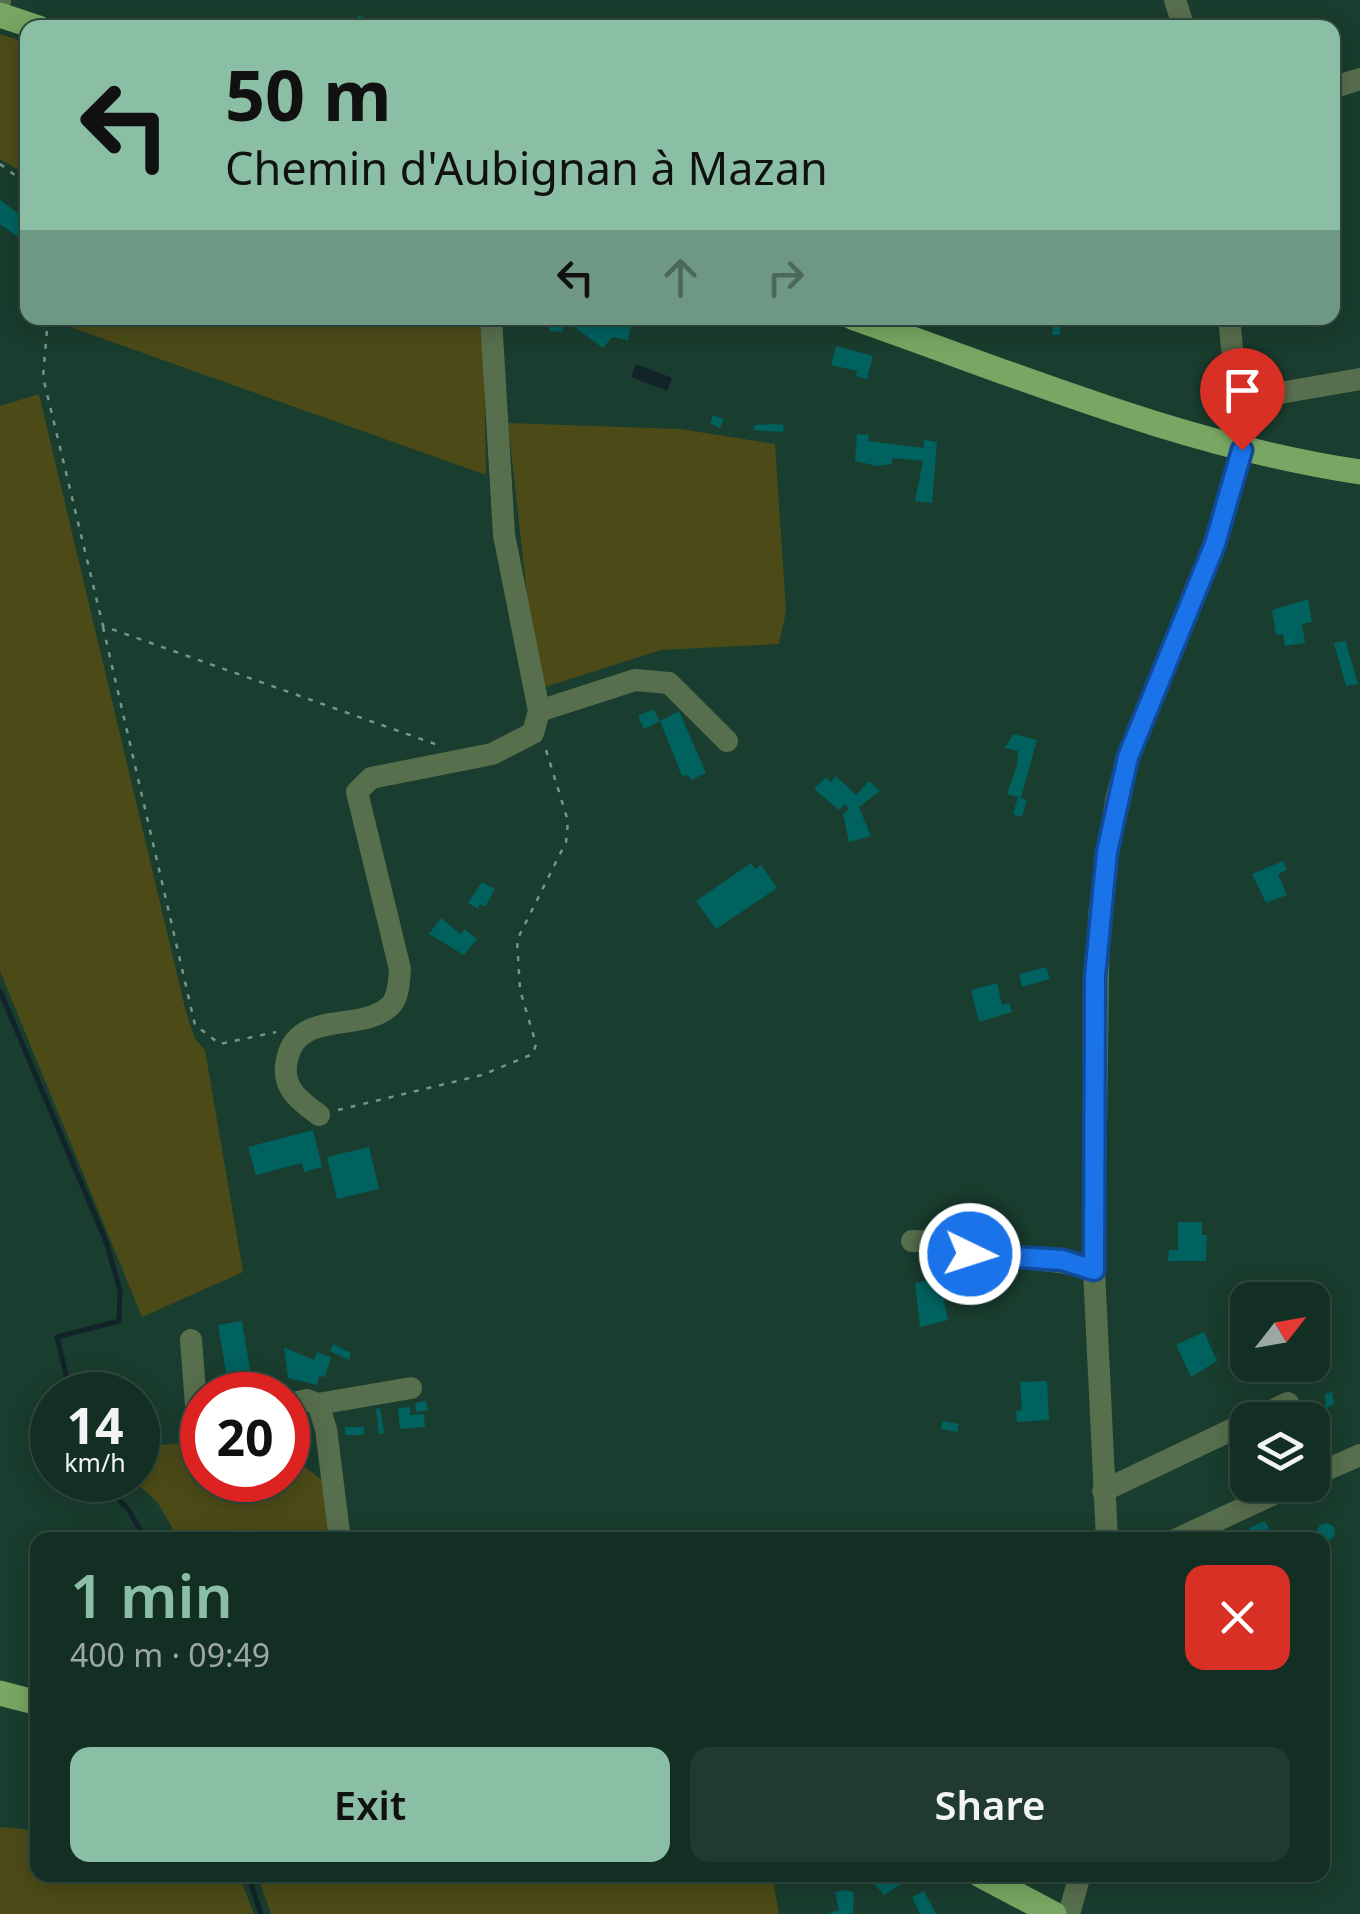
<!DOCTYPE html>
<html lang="en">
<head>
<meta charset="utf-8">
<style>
	:root { --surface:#132e22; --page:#203a2f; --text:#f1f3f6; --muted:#9da8a5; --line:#324a40; --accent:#8abfa5 }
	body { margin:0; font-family:"Noto Sans",sans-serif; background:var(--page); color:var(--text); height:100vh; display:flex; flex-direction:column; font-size:38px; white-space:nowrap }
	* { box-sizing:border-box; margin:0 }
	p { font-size:32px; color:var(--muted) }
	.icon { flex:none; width:55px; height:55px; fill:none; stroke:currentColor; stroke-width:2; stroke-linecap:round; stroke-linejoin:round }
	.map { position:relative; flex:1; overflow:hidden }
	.panel { position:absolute; left:30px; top:1532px; width:1300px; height:350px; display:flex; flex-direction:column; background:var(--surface); border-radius:20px; box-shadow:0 5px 25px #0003,0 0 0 2px var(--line) }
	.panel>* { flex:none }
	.guide { position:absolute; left:20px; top:20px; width:1320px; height:305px; border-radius:20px; box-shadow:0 5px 25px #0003,0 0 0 2px var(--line); background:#8abfa5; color:#111; overflow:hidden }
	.needle { width:65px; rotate:59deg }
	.controls { position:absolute; left:1230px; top:1282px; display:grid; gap:20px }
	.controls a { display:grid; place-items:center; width:100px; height:100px; border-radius:20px; background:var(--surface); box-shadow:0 5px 25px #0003,0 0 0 2px var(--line); font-size:50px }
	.speed { position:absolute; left:30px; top:1372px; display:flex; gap:20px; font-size:50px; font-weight:700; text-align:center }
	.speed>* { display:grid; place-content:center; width:130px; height:130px; border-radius:50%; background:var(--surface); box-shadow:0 5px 25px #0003,0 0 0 2px var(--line); line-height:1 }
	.speed small { font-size:25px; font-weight:400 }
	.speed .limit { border:15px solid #d22; background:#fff; color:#111 }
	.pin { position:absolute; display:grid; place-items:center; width:85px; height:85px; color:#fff; margin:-102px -42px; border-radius:50% 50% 50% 0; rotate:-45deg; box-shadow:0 0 10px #0007 }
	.pin .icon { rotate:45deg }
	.me { position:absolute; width:110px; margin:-55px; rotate:94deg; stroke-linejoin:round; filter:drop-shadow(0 0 8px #0008) }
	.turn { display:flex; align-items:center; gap:35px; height:210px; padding:0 40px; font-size:45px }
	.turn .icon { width:130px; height:130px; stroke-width:2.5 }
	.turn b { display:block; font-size:70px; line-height:85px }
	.lanes { display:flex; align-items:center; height:95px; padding:0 40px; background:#0003; justify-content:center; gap:50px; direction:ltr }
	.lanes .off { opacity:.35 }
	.round { display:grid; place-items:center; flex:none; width:105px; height:105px; border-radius:20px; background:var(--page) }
	.headline { display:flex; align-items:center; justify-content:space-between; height:170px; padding:0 40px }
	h1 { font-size:60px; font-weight:600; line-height:75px; color:var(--accent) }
	.cta { display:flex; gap:20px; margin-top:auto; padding:20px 40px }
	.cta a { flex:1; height:115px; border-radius:20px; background:var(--accent); color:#111; font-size:40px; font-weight:600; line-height:115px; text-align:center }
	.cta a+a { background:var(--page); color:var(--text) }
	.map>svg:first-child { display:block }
	.green { fill:#4c4b18 }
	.water { fill:#12242a }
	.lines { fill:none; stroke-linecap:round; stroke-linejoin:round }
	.stream { stroke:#12242a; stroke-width:5 }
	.building { fill:#00625f }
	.path { stroke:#799589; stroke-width:2.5; stroke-dasharray:5 8; stroke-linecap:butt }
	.minor { stroke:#586f4e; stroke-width:22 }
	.major { stroke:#77a762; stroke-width:25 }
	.route-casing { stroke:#114b97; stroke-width:25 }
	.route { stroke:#1a73e8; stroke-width:18 }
</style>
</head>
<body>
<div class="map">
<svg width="1360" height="1914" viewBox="0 0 1360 1914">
	<rect width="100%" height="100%" fill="#193d2e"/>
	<!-- green -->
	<g class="green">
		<path d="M0,34L27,43V175L0,159Z"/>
		<path d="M71,318H483L486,475L73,328Z"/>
		<path d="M39,394L186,1012L195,1039L205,1050L243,1272L142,1317L0,971V406Z"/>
		<path d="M508,423L680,429L775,444L786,611L779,644L661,650L542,688L531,630Z"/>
		<path d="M293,1430L288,1454L326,1483L334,1540H179L158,1503L133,1480H138V1448L202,1440V1480H288V1431Z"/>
		<path d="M0,1827L37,1830L38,1875H239L254,1914H0Z"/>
		<path d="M257,1875H772L779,1914H271Z"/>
	</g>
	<!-- water -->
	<path class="water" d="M636,364L672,378L667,391L631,377Z"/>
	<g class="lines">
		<!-- stream -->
		<g class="stream">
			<path d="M0,991L107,1244L120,1291L119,1321L57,1337L71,1395"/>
			<path d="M98,1480L128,1509L146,1540"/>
			<path d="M248,1875L261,1914"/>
		</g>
	</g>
	<!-- building -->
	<g class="building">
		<path d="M358,15L383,28H352Z"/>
		<path d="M0,200L26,219L28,232L22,240L0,224Z"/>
		<path d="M551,318H614L631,325L628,340L612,337L603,348L573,326L564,324L563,332L549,331Z"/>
		<path d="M1054,318L1061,319L1060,335H1052Z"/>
		<path d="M836,346L873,356L867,379L856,376L857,371L831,365Z"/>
		<path d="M713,415L724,419L720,428L710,423Z"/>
		<path d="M774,424L784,425L783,432L753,430L755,425Z"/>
		<path d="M857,434L869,435L868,441L924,448V440L937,442L932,503L915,501L923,461L892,458V464L877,466L855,461Z"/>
		<path d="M1308,599L1312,622L1302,624L1305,643L1285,646L1283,634L1276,635L1272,610Z"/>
		<path d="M1346,641L1347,646L1358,684L1346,686L1334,643Z"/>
		<path d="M653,709L660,721L679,711L706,773L691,780L688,775L682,776L660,721L644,729L638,716Z"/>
		<path d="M1013,734L1037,740L1021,798L1027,800L1022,817L1013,814L1018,797L1007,794L1017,765L1018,751L1005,748Z"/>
		<path d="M836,776L856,795L869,781L880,791L859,807L871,836L849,842L843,814L849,808L844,804L839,810L814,789L826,777L831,782Z"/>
		<path d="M1283,861L1287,870L1278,874L1287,895L1266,903L1252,874Z"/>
		<path d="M751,863L755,869L761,865L777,888L716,929L696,901Z"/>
		<path d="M482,882L495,889L485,907L480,904L478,909L468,903Z"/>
		<path d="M441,918L460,934L465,929L477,939L464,955L429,934Z"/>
		<path d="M1046,967L1050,979L1022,987L1019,974Z"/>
		<path d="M997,983L1002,1005L1009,1003L1012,1012L979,1022L971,990Z"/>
		<path d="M313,1130L322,1167L304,1172L302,1163L256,1175L248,1147Z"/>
		<path d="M369,1147L379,1189L337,1199L327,1157Z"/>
		<path d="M1178,1222H1202V1235H1207L1206,1261H1168L1169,1250H1178Z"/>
		<path d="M939,1278L948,1320L920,1327L915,1283Z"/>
		<path d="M242,1321L254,1395H230L218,1325Z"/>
		<path d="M1204,1332L1217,1361L1191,1377L1176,1345Z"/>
		<path d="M333,1344L351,1353L349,1360L330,1351Z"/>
		<path d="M284,1347L314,1360L317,1352L331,1357L325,1377L319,1376L317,1385L288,1378Z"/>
		<path d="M1047,1381L1049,1420L1017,1422L1016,1411L1022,1410L1020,1382Z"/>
		<path d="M1332,1392L1334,1403L1326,1409L1325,1394Z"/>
		<path d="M426,1401L428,1410L416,1412L415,1403Z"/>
		<path d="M410,1407V1415L424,1414L425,1427L400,1429L398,1408Z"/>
		<path d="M380,1408L384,1433L379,1434L376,1409Z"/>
		<path d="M942,1421L959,1424L957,1432L941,1429Z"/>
		<rect x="345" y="1427" width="19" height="8"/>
		<path d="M1265,1521L1274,1539L1255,1540L1249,1528Z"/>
		<circle cx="1326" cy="1532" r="9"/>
		<path d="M876,1875H903L908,1880L884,1895L870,1879Z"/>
		<path d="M845,1890L854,1892L853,1914H827L839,1910L835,1892Z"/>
		<path d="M924,1891L936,1914H920L912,1897Z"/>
	</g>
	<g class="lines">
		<!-- path -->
		<g class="path">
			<path d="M0,164L28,185"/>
			<path d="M48,318L43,377L103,626L435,744"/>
			<path d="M103,627L195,1025L220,1044L276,1032"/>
			<path d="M338,1110L482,1075L533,1054L536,1044L520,990L517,940L566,842L568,821L546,750"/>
		</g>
		<!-- minor -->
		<g class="minor">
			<path d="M1175,0L1184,28"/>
			<path d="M0,1V0"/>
			<path d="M1332,88L1360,79"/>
			<path d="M1236,381L1280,393L1360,379"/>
			<path d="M539,711L635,680L669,683L727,741"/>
			<path d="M319,1115C301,1102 283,1089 286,1065C294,1006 359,1035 390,1006C399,997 399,981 400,969L357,792L371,778L492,754L533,733L539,711L504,535L491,318"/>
			<path d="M912,1241C941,1241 949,1250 974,1254C1015,1260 1054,1257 1094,1270"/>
			<path d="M191,1340L196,1405L202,1411"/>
			<path d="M288,1404L307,1400L318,1404L326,1429L340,1540"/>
			<path d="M318,1404L411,1388"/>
			<path d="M1252,1420L1288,1403"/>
			<path d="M1312,1476L1360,1455"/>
			<path d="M1103,1491L1248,1422"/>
			<path d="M1107,1540L1094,1270L1099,915L1116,800L1128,757L1215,544L1242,449L1229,318"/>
			<path d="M1175,1540L1293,1485"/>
			<path d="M1069,1914L1080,1875"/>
		</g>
		<!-- major -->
		<g class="major">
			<path d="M0,15L39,28"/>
			<path d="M854,318C1020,376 1185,446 1360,472"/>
			<path d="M0,1693L38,1703"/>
			<path d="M980,1875L1054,1914"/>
		</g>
	</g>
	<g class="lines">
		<!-- route casing -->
		<g class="route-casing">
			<path id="route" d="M970,1254L1062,1260L1094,1270L1095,976L1107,852L1128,757L1215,544L1242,450"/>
		</g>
		<!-- route -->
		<use href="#route" class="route"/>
	</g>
</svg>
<div class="controls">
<a><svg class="needle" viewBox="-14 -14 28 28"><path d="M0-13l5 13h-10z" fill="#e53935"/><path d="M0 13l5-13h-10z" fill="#9da8a5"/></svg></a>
<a><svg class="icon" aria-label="layers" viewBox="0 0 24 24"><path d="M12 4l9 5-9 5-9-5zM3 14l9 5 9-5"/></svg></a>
</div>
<div class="speed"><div>14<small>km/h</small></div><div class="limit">20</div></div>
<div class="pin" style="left:1242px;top:450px;background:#d93025"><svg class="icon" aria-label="arrive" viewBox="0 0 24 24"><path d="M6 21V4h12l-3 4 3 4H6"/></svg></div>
<svg class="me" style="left:970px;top:1254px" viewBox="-20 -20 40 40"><circle r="17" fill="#1a73e8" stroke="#fff" stroke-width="3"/><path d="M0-11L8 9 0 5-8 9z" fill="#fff"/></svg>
<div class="guide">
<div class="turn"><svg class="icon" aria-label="left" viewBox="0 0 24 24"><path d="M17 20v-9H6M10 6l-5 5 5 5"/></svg><div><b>50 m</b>Chemin d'Aubignan à Mazan</div></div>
<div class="lanes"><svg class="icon" aria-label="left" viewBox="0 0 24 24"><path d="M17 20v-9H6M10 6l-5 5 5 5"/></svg><svg class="icon off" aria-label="ahead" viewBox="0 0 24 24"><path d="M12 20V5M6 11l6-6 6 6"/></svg><svg class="icon off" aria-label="right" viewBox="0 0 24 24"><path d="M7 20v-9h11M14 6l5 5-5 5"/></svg></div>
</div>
<section class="panel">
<div class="headline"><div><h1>1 min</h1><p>400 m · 09:49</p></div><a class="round" style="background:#d93025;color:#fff"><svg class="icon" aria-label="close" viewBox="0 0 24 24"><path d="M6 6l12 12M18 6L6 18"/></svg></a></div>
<div class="cta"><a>Exit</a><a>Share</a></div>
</section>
</div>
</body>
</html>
